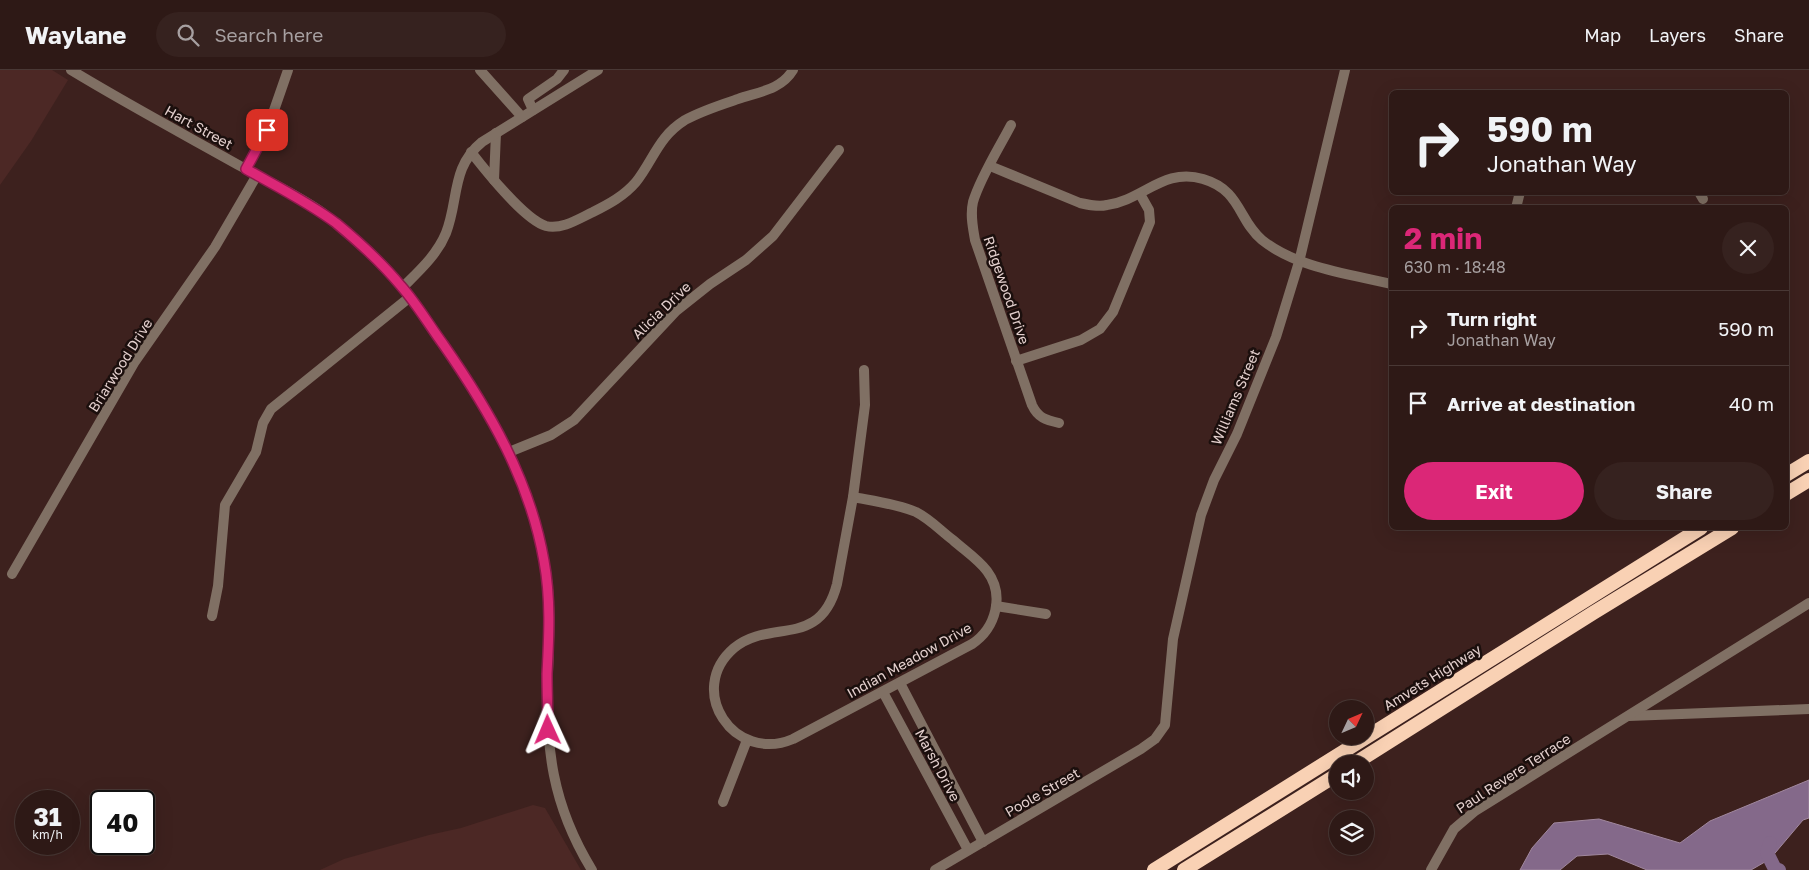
<!DOCTYPE html>
<html lang="en">
<head>
<meta charset="utf-8">
<style>
	:root { --surface:#2e1916; --page:#36221f; --text:#f1f3f6; --muted:#a7a0a1; --line:#493835; --accent:#db2777 }
	body { margin:0; font-family:"Golos Text",sans-serif; background:var(--page); color:var(--text); height:100vh; display:flex; flex-direction:column; font-size:19px; white-space:nowrap }
	* { box-sizing:border-box; margin:0 }
	p { font-size:16px; color:var(--muted) }
	.icon { flex:none; width:28px; height:28px; fill:none; stroke:currentColor; stroke-width:2; stroke-linecap:round; stroke-linejoin:round }
	.map { position:relative; flex:1; overflow:hidden }
	.details { position:absolute; left:1389px; top:135px; width:400px; height:325px; display:flex; flex-direction:column; background:var(--surface); border-radius:8px; box-shadow:0 5px 20px #0002,0 0 0 1px var(--line) }
	.details>* { flex:none }
	.guide { position:absolute; left:1389px; top:20px; width:400px; height:105px; border-radius:8px; box-shadow:0 5px 20px #0002,0 0 0 1px var(--line); background:#2e1916; color:var(--text); overflow:hidden }
	.needle { width:32px; rotate:46deg }
	.controls { position:absolute; left:1329px; top:630px; display:grid; gap:10px }
	.controls a { display:grid; place-items:center; width:45px; height:45px; border-radius:50%; background:var(--surface); box-shadow:0 5px 20px #0002,0 0 0 1px var(--line); font-size:25px }
	.speed { position:absolute; left:15px; top:720px; display:flex; gap:10px; font-size:25px; font-weight:700; text-align:center }
	.speed>* { display:grid; place-content:center; width:65px; height:65px; border-radius:50%; background:var(--surface); box-shadow:0 5px 20px #0002,0 0 0 1px var(--line); line-height:1 }
	.speed small { font-size:12px; font-weight:400 }
	.speed .limit { border:2px solid #111; border-radius:8px; background:#fff; color:#111 }
	.pin { position:absolute; display:grid; place-items:center; width:42px; height:42px; color:#fff; margin:-21px; border-radius:10px; box-shadow:0 2px 8px #0006 }
	.me { position:absolute; width:55px; margin:-28px; rotate:359deg; stroke-linejoin:round; filter:drop-shadow(0 0 4px #0008) }
	.turn { display:flex; align-items:center; gap:18px; height:105px; padding:0 15px; font-size:22px }
	.turn .icon { width:65px; height:65px; stroke-width:2.5 }
	.turn b { display:block; font-size:35px; line-height:42px }
	.round { display:grid; place-items:center; flex:none; width:52px; height:52px; border-radius:26px; background:var(--page) }
	.summary { display:flex; align-items:center; justify-content:space-between; height:85px; padding:0 15px }
	h1 { font-size:30px; font-weight:700; line-height:38px; color:var(--accent) }
	.cta { display:flex; gap:10px; margin-top:auto; padding:10px 15px }
	.cta a { flex:1; height:58px; border-radius:30px; background:var(--accent); color:#fff; font-size:20px; font-weight:700; line-height:58px; text-align:center }
	.cta a+a { background:var(--page); color:var(--text) }
	ul { padding:0; list-style:none }
	li { display:flex; align-items:center; gap:15px; height:75px; padding:0 15px; border-top:1px solid var(--line) }
	li div { flex:1 }
	li b { display:block; font-size:19px }
	li em { font-style:normal }
	header { display:flex; align-items:center; gap:30px; box-sizing:border-box; height:70px; padding:0 25px; background:var(--surface); border-bottom:1px solid var(--line) }
	header strong { font-size:24px }
	nav { display:flex; gap:28px; margin-inline-start:auto; font-size:18px }
	.search { width:350px; height:45px; background:var(--page); display:flex; align-items:center; gap:12px; box-sizing:border-box; padding:0 18px; border-radius:28px; color:var(--muted); font-size:19px }
	.map>svg:first-child { display:block }
	.built { fill:#4c2825 }
	.water { fill:#84698a; stroke:#a1889e }
	.lines { fill:none; stroke-linecap:round; stroke-linejoin:round }
	.river { stroke:#84698a; stroke-width:14 }
	.minor { stroke:#807064; stroke-width:10 }
	.highway { stroke:#f9d1b4; stroke-width:14 }
	.route-casing { stroke:#8e194d; stroke-width:12 }
	.route { stroke:#db2777; stroke-width:9 }
	.labels { text-anchor:middle; dominant-baseline:central; stroke-width:5; stroke-linejoin:round; paint-order:stroke }
	.street-label { font-size:14px; fill:#e4d0ce; stroke:#1b0f0d }
</style>
</head>
<body>
<header>
<strong>Waylane</strong>
<div class="search"><svg class="icon" aria-label="search" viewBox="0 0 24 24"><circle cx="10" cy="10" r="6"/><path d="M15 15l6 6"/></svg>Search here</div>
<nav><a>Map</a><a>Layers</a><a>Share</a></nav>
</header>
<div class="map">
<svg width="1809" height="800" viewBox="0 0 1809 800">
	<rect width="100%" height="100%" fill="#3d211e"/>
	<!-- built -->
	<g class="built">
		<path d="M0,0H52L68,10L31,71L0,115Z"/>
		<path d="M533,735L545,738L581,800H320L344,789L429,765L461,758Z"/>
	</g>
	<!-- water -->
	<path class="water" d="M1809,710V748L1803,750L1770,789L1751,800H1647L1608,784L1577,786L1560,800H1520L1532,778L1554,753L1599,749L1680,773L1710,751Z"/>
	<g class="lines">
		<!-- river -->
		<path class="river" d="M1770,773L1767,783L1775,799L1779,800"/>
		<!-- minor -->
		<g class="minor">
			<path d="M71,0C127,34 185,65 242,97C269,112 298,125 323,143C351,164 380,189 402,217C416,234 428,253 441,272C492,344 536,420 547,509C551,541 549,571 548,602C545,677 552,735 592,800"/>
			<path d="M480,0L522,47"/>
			<path d="M533,40L528,29L557,9L564,0"/>
			<path d="M1011,55C999,78 980,108 973,132C970,145 973,158 975,170L1032,335C1038,348 1046,350 1059,353"/>
			<path d="M471,82C485,100 525,150 546,156C562,160 580,148 593,142C609,134 624,126 636,112C654,89 658,67 685,50C701,41 720,35 738,29C758,22 781,20 793,0"/>
			<path d="M990,96L1080,133C1089,135 1098,137 1107,135C1143,130 1164,97 1203,109C1241,120 1238,150 1262,170C1297,198 1349,204 1391,214"/>
			<path d="M246,99L271,49L288,0"/>
			<path d="M494,110L496,63"/>
			<path d="M1699,122L1703,129"/>
			<path d="M1516,138L1520,122"/>
			<path d="M403,217C419,201 437,185 446,163C459,130 451,97 482,72L598,0"/>
			<path d="M1016,291L1081,270L1100,259L1113,242L1150,152L1149,140L1140,124"/>
			<path d="M509,382L551,365L574,350L676,241L710,214L746,190L773,166L839,80"/>
			<path d="M853,427C874,431 897,434 916,442C930,449 941,461 953,470C964,480 978,489 987,501C1005,525 996,558 972,574L793,669C734,694 685,620 734,578C770,548 820,580 837,514Z"/>
			<path d="M853,427L865,335L864,300"/>
			<path d="M12,504L134,293L215,177L257,105"/>
			<path d="M996,536L1046,544"/>
			<path d="M212,546L218,516L225,435L256,382L263,353L271,339L410,227"/>
			<path d="M900,613L983,772"/>
			<path d="M883,622L968,780"/>
			<path d="M1629,646L1809,639"/>
			<path d="M723,732L747,670"/>
			<path d="M935,800L1141,679L1155,669L1165,655L1173,569L1201,445L1214,410L1237,364L1276,267L1299,192L1345,0"/>
			<path d="M1431,800L1454,759L1475,741L1809,533"/>
		</g>
		<!-- highway -->
		<g class="highway">
			<path d="M1786,405L1809,391"/>
			<path d="M1786,424L1809,410"/>
			<path d="M1354,694L1593,543L1732,458"/>
			<path d="M1154,800L1701,458"/>
			<path d="M1184,800L1338,704"/>
		</g>
	</g>
	<g class="lines">
		<!-- route casing -->
		<g class="route-casing">
			<path id="route" d="M267,60L246,99C276,116 308,132 336,153C359,172 382,193 401,216C417,234 429,255 443,274C489,340 530,410 544,491C551,529 549,566 547,604C547,623 548,641 548,660"/>
		</g>
		<!-- route -->
		<use href="#route" class="route"/>
	</g>
	<g class="labels">
		<!-- street labels -->
		<g class="street-label">
			<text transform="translate(199 57) rotate(29)">Hart Street</text>
			<text transform="translate(1007 220) rotate(71)">Ridgewood Drive</text>
			<text transform="translate(661 240) rotate(-44)">Alicia Drive</text>
			<text transform="translate(120 295) rotate(-58)">Briarwood Drive</text>
			<text transform="translate(1235 327) rotate(-67)">Williams Street</text>
			<text transform="translate(909 590) rotate(-29)">Indian Meadow Drive</text>
			<text transform="translate(1432 607) rotate(-32)">Amvets Highway</text>
			<text transform="translate(938 695) rotate(62)">Marsh Drive</text>
			<text transform="translate(1513 703) rotate(-33)">Paul Revere Terrace</text>
			<text transform="translate(1042 722) rotate(-30)">Poole Street</text>
		</g>
	</g>
</svg>
<div class="controls">
<a><svg class="needle" viewBox="-14 -14 28 28"><path d="M0-13l5 13h-10z" fill="#e53935"/><path d="M0 13l5-13h-10z" fill="#a7a0a1"/></svg></a>
<a><svg class="icon" aria-label="sound" viewBox="0 0 24 24"><path d="M4 9h4l5-4v14l-5-4H4zM17 9q2 3 0 6"/></svg></a>
<a><svg class="icon" aria-label="layers" viewBox="0 0 24 24"><path d="M12 4l9 5-9 5-9-5zM3 14l9 5 9-5"/></svg></a>
</div>
<div class="speed"><div>31<small>km/h</small></div><div class="limit">40</div></div>
<div class="pin" style="left:267px;top:60px;background:#d93025"><svg class="icon" aria-label="arrive" viewBox="0 0 24 24"><path d="M6 21V4h12l-3 4 3 4H6"/></svg></div>
<svg class="me" style="left:548px;top:660px" viewBox="-20 -20 40 40"><path d="M0-17L14 15 0 8-14 15z" fill="#db2777" stroke="#fff" stroke-width="4"/></svg>
<div class="guide">
<div class="turn"><svg class="icon" aria-label="right" viewBox="0 0 24 24"><path d="M7 20v-9h11M14 6l5 5-5 5"/></svg><div><b>590 m</b>Jonathan Way</div></div>
</div>
<section class="details">
<div class="summary"><div><h1>2 min</h1><p>630 m · 18:48</p></div><a class="round"><svg class="icon" aria-label="close" viewBox="0 0 24 24"><path d="M6 6l12 12M18 6L6 18"/></svg></a></div>
<ul>
<li><svg class="icon" aria-label="right" viewBox="0 0 24 24"><path d="M7 20v-9h11M14 6l5 5-5 5"/></svg><div><b>Turn right</b><p>Jonathan Way</p></div><em>590 m</em></li>
<li><svg class="icon" aria-label="arrive" viewBox="0 0 24 24"><path d="M6 21V4h12l-3 4 3 4H6"/></svg><div><b>Arrive at destination</b></div><em>40 m</em></li>
</ul>
<div class="cta"><a>Exit</a><a>Share</a></div>
</section>
</div>
</body>
</html>
